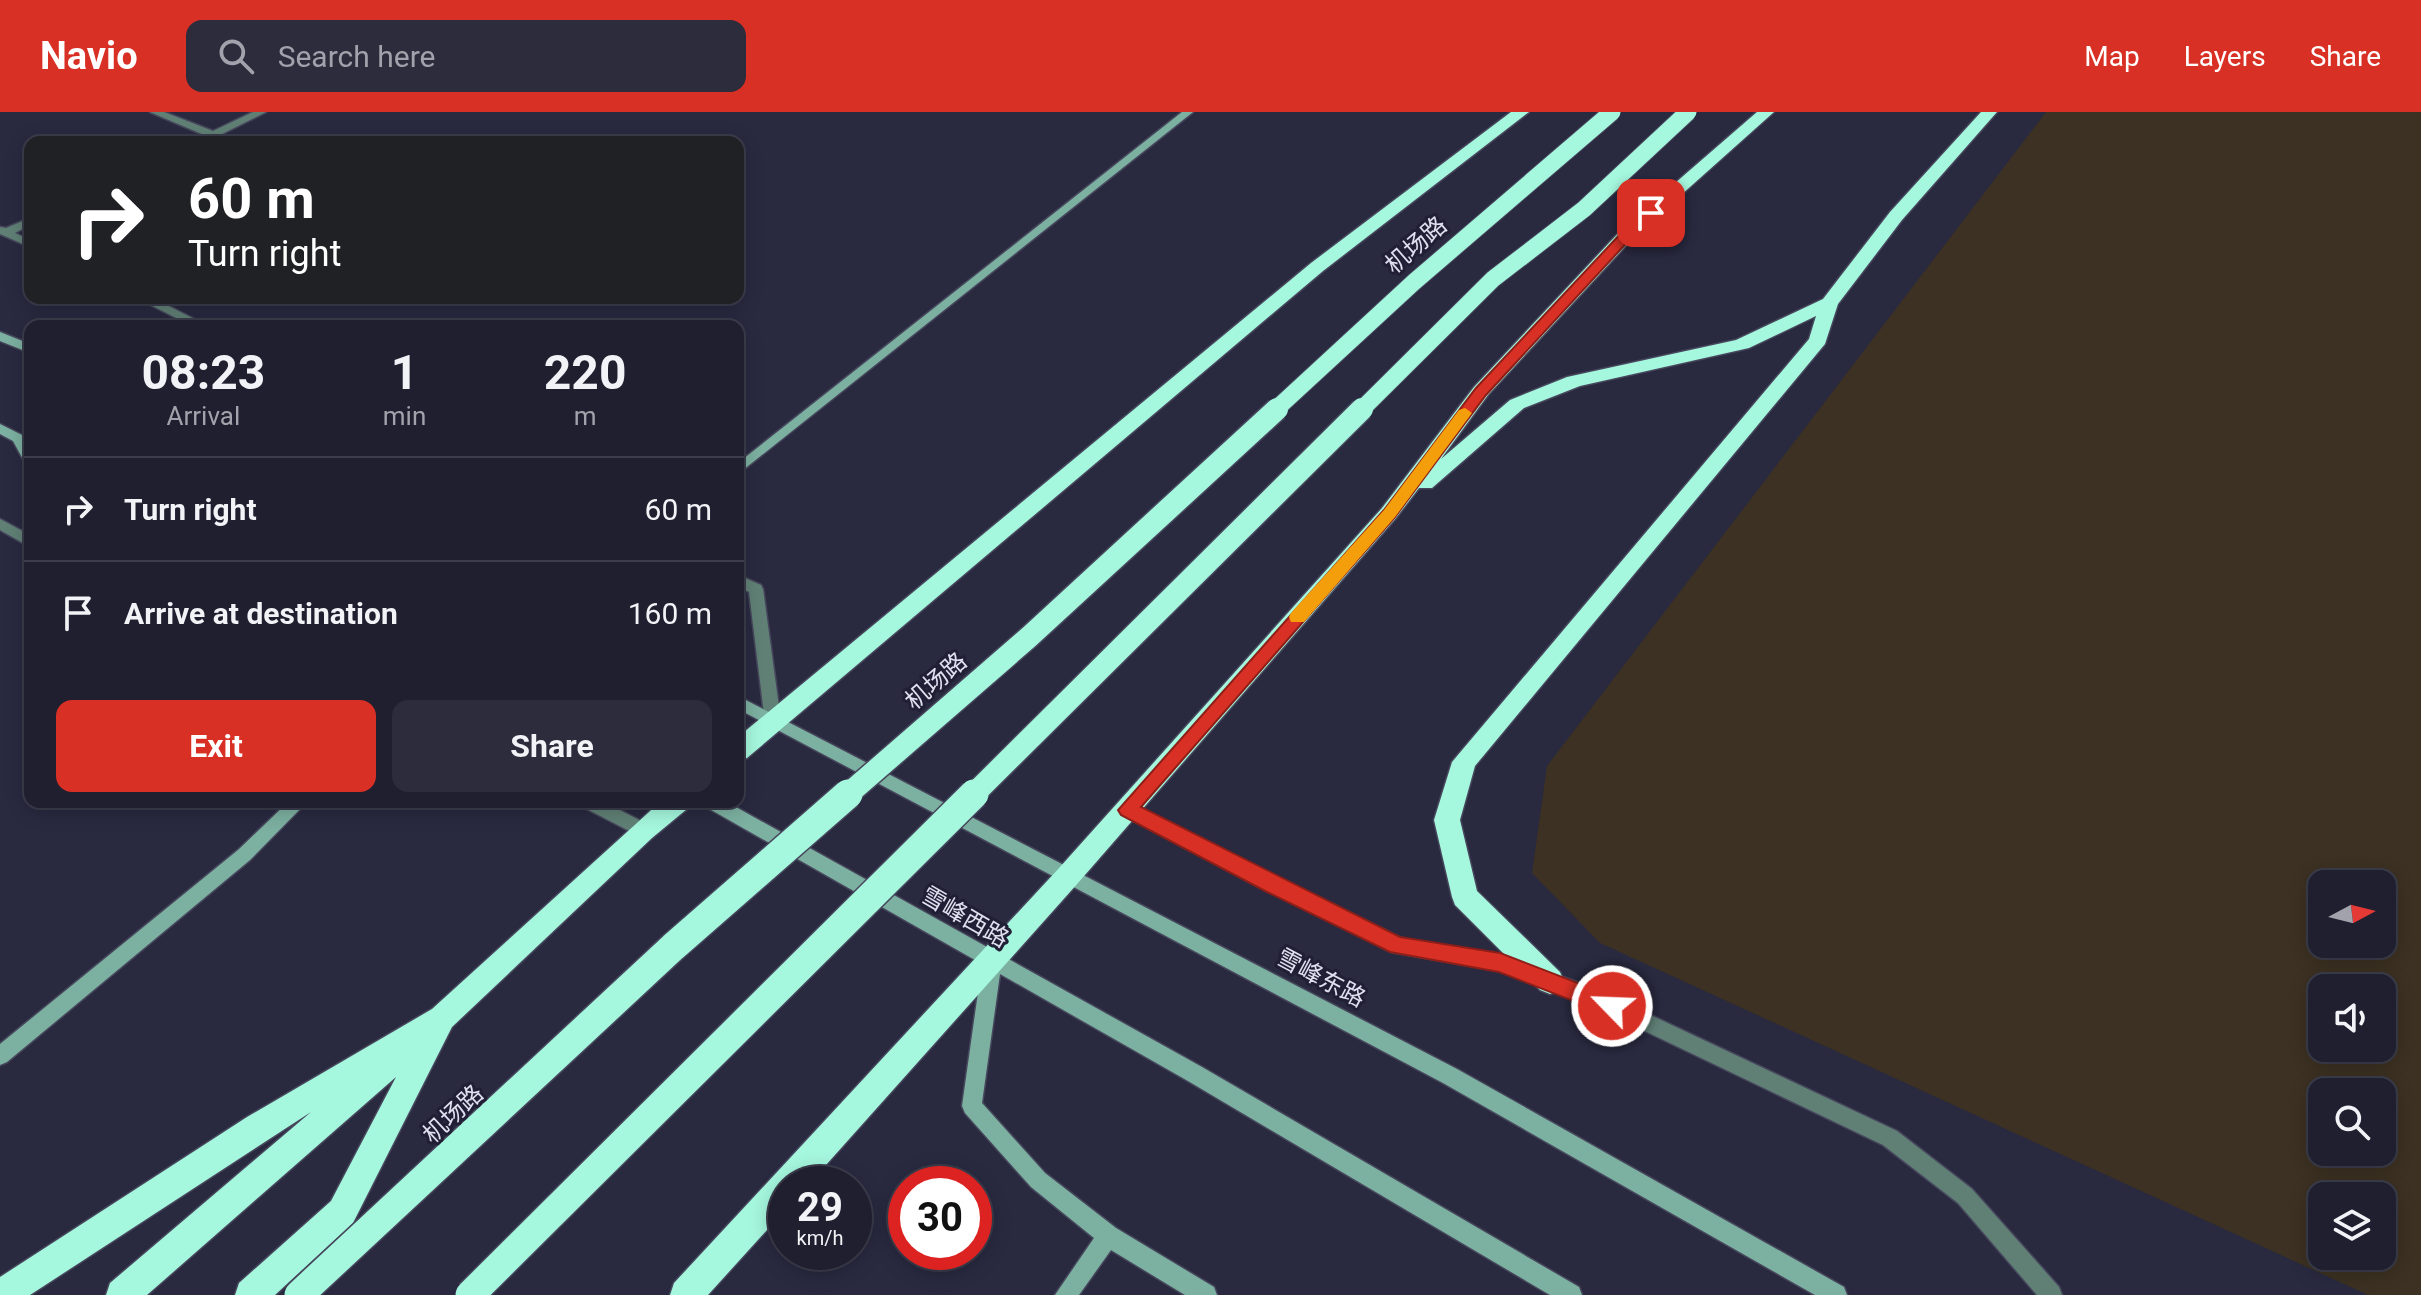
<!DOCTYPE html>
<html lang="en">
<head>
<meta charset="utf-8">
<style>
	:root { --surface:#1f1f30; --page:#2c2c3c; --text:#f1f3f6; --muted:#a1a2ab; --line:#3c3d4c; --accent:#d93025 }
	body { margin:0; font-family:Roboto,"Noto Sans SC",sans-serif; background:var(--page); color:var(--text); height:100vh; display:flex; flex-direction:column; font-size:30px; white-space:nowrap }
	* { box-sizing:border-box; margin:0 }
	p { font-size:26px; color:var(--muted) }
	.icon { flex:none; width:44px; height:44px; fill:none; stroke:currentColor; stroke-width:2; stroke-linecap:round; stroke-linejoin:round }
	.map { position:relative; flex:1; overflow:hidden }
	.panel { position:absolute; left:24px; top:208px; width:720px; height:488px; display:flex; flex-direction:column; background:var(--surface); border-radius:16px; box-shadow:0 4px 20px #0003,0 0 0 2px var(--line) }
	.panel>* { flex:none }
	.guide { position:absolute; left:24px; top:24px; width:720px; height:168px; border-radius:16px; box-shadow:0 4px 20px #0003,0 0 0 2px var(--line); background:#202124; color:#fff; overflow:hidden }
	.needle { width:52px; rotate:83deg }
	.fabs { position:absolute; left:2308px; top:758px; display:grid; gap:16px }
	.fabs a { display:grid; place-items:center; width:88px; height:88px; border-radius:16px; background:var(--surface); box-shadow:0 4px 20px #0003,0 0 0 2px var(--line); font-size:40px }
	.speed { position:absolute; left:768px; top:1054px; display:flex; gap:16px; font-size:40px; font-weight:700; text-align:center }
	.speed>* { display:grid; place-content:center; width:104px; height:104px; border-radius:50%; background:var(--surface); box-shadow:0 4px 20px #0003,0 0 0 2px var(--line); line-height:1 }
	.speed small { font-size:20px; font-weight:400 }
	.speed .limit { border:12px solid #d22; background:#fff; color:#111 }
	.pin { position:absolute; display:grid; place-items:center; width:68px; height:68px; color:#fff; margin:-34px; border-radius:16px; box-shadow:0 4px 12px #0006 }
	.me { position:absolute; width:88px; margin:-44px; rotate:294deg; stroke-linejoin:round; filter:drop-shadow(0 0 6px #0008) }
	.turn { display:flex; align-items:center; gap:28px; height:168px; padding:0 32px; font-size:36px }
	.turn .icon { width:104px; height:104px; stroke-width:2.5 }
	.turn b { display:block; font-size:56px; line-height:68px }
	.eta { display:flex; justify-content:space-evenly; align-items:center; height:136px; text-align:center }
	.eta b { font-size:48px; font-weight:700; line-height:56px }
	.button { display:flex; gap:16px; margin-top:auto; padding:16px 32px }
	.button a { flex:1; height:92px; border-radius:16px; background:var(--accent); color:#fff; font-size:32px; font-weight:700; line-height:92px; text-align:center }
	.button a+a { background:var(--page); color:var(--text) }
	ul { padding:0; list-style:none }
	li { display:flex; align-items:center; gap:24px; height:104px; padding:0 32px; border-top:2px solid var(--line) }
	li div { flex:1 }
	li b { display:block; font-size:30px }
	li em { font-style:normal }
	header { display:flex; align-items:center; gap:48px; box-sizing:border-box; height:112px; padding:0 40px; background:var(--accent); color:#fff }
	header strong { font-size:38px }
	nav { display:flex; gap:44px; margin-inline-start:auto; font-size:28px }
	.search { width:560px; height:72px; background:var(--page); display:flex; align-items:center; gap:20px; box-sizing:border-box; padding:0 28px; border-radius:16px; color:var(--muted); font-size:30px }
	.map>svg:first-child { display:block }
	.industrial { fill:#3c3122; fill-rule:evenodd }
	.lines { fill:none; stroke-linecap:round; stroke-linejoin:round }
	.street-casing { stroke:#46465c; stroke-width:3 }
	.secondary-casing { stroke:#46465c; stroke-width:3 }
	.highway-casing { stroke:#46465c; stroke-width:3 }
	.street { fill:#608076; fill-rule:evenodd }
	.secondary { fill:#7cb0a0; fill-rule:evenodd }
	.highway { fill:#a5f7de; fill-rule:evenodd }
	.highway-bridge-far2-casing { stroke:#46465c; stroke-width:19; stroke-linecap:butt }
	.highway-bridge-far1-casing { stroke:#46465c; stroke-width:25; stroke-linecap:butt }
	.highway-bridge-casing { stroke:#46465c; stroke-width:32; stroke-linecap:butt }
	.highway-bridge-far2 { stroke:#a5f7de; stroke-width:17 }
	.highway-bridge-far1 { stroke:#a5f7de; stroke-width:22 }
	.highway-bridge { stroke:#a5f7de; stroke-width:29 }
	.route { fill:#d93025; stroke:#8d1f18; stroke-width:2 }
	.slow { fill:#f59e0b }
	.labels { text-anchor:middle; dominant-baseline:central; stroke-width:6; stroke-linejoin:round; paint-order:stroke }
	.street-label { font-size:24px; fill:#e0e1f0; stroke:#201f35 }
</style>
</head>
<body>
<header>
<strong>Navio</strong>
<div class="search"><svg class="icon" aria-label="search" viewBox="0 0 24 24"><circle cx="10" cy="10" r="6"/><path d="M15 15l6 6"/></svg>Search here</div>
<nav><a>Map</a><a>Layers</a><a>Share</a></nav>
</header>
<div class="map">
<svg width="2421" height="1183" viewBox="0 0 2421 1183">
	<rect width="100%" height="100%" fill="#292940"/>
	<!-- industrial -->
	<path class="industrial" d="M2046,0H2421V1183H2368L1600,831L1532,761L1547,654ZM2322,772H2382V832H2322ZM2322,876H2382V936H2322ZM2322,980H2382V1040H2322ZM2382,1084V1144H2322V1084Z"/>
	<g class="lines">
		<!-- street casing -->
		<g class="street-casing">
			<g id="street">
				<path d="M150,0H164L213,19L253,0H266L206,30H193L204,23Z"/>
				<path d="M30,106V113L15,121L30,128V135L0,122V115L6,116Z"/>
				<path d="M137,186H153L208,214H192Z"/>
				<path d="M0,407L30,423V435L0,418Z"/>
				<path d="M738,463L761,473L763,477L781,610L779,614H767L765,610L749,480L738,474Z"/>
				<path d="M581,690H604L649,713L652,718L649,723L643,725L637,723L583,695Z"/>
				<path d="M1128,691L1401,826L1500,843L1591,875L1897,1019L1972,1077L2059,1175L2062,1183H2037L1958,1091L1883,1033L1578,887L1500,859L1391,840L1122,703L1119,698L1122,693Z"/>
			</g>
		</g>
		<!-- secondary casing -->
		<g class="secondary-casing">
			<g id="secondary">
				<path d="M1182,0H1193L738,362V351Z"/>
				<path d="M0,220L30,232V241L0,229Z"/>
				<path d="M0,312L30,327V352L25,351L13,329L0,322Z"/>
				<path d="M738,584L1457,957L1844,1175L1847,1183H1815L1443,971L738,597Z"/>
				<path d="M288,690H307L250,748L7,950L0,953V932L238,738Z"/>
				<path d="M704,690H727L1202,955L1579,1175L1582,1183H1550L1188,969L1000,862L982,991L1045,1061L1116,1116L1214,1175L1217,1183H1185L1111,1138L1079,1183H1055L1094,1126L1031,1075L965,1001L962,994L982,852L706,695Z"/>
			</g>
		</g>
		<!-- highway casing -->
		<g class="highway-casing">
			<g id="highway">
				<path d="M1511,0H1529L1323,159L747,646L738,649V625L1311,151Z"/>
				<path d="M1757,0H1774L1634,125L1488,283L1441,347L1510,288L1567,265L1736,228L1823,187L1890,100L1981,0H1997L1902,108L1838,192L1825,232L1475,654L1460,708L1477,779L1560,860L1564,869L1560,878L1550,882L1540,878L1455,793L1452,785L1434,708L1452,650L1809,227L1816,204L1749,236L1580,274L1524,296L1432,376H1419L1396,406L1078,771L809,1072H786V1097L708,1183H670L674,1171L1060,755L1382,396L1474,275L1622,117Z"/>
				<path d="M660,690H691L687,697L652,726L452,915L353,1111L275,1183H235L239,1171L331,1089L396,965L147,1183H106L110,1171L311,1000L30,1183H0V1165L247,1005L432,897Z"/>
			</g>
		</g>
		<!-- street -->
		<use href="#street" class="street"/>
		<!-- secondary -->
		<use href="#secondary" class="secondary"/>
		<!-- highway -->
		<use href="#highway" class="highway"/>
		<!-- highway-bridge-far2 casing -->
		<g class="highway-bridge-far2-casing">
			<g id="highway-bridge-far2">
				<path d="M1274,299L1414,170L1612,0"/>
				<path d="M1360,299L1493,167L1584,97L1688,0"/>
			</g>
		</g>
		<!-- highway-bridge-far1 casing -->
		<g class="highway-bridge-far1-casing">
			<g id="highway-bridge-far1">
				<path d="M846,684L1029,525L1277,297"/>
				<path d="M972,684L1362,297"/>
			</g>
		</g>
		<!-- highway-bridge casing -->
		<g class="highway-bridge-casing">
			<g id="highway-bridge">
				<path d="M299,1183L673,835L848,682"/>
				<path d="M470,1183L974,682"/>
			</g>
		</g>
		<!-- highway-bridge-far2 -->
		<use href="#highway-bridge-far2" class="highway-bridge-far2"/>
		<!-- highway-bridge-far1 -->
		<use href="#highway-bridge-far1" class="highway-bridge-far1"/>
		<!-- highway-bridge -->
		<use href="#highway-bridge" class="highway-bridge"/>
	</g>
	<!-- route -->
	<path class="route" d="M1647,98L1658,101L1633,124L1486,283L1395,405L1141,695L1400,825L1500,841L1619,887L1623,894L1619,901L1612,904L1499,860L1390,840L1267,780L1121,703L1118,698L1384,398L1476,276L1624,118Z"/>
	<!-- slow -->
	<path class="slow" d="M1465,296L1472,301L1395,405L1304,510H1291L1289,505L1291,501L1384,398L1459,298Z"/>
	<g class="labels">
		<!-- street labels -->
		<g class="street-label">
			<text transform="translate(1416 133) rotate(-41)">机场路</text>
			<text transform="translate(936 569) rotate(-41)">机场路</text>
			<text transform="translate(965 805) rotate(30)">雪峰西路</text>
			<text transform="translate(1321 866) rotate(28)">雪峰东路</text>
			<text transform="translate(453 1002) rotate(-43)">机场路</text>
		</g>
	</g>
</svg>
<div class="fabs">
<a><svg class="needle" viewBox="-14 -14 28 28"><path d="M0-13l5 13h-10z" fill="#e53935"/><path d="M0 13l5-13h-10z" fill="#a1a2ab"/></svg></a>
<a><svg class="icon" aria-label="sound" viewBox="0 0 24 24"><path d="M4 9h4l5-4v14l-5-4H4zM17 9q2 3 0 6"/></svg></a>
<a><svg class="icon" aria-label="search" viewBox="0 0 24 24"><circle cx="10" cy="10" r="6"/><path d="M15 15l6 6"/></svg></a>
<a><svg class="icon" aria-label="layers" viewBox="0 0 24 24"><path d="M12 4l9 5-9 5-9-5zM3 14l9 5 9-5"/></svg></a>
</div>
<div class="speed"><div>29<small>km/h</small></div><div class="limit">30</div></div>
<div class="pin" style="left:1651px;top:101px;background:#d93025"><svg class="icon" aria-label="arrive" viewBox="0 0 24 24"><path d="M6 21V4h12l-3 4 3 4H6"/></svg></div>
<svg class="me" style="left:1612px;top:894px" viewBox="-20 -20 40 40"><circle r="17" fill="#d93025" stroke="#fff" stroke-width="3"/><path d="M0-11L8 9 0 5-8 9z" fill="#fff"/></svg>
<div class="guide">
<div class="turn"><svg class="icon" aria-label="right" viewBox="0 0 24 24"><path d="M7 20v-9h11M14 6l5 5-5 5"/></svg><div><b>60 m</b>Turn right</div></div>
</div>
<section class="panel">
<div class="eta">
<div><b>08:23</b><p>Arrival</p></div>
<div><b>1</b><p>min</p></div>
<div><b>220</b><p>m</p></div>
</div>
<ul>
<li><svg class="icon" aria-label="right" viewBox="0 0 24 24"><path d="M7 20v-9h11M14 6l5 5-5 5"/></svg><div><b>Turn right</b></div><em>60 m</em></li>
<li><svg class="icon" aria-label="arrive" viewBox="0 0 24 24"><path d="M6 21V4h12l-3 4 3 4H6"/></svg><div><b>Arrive at destination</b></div><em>160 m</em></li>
</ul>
<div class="button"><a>Exit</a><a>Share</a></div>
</section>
</div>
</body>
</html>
